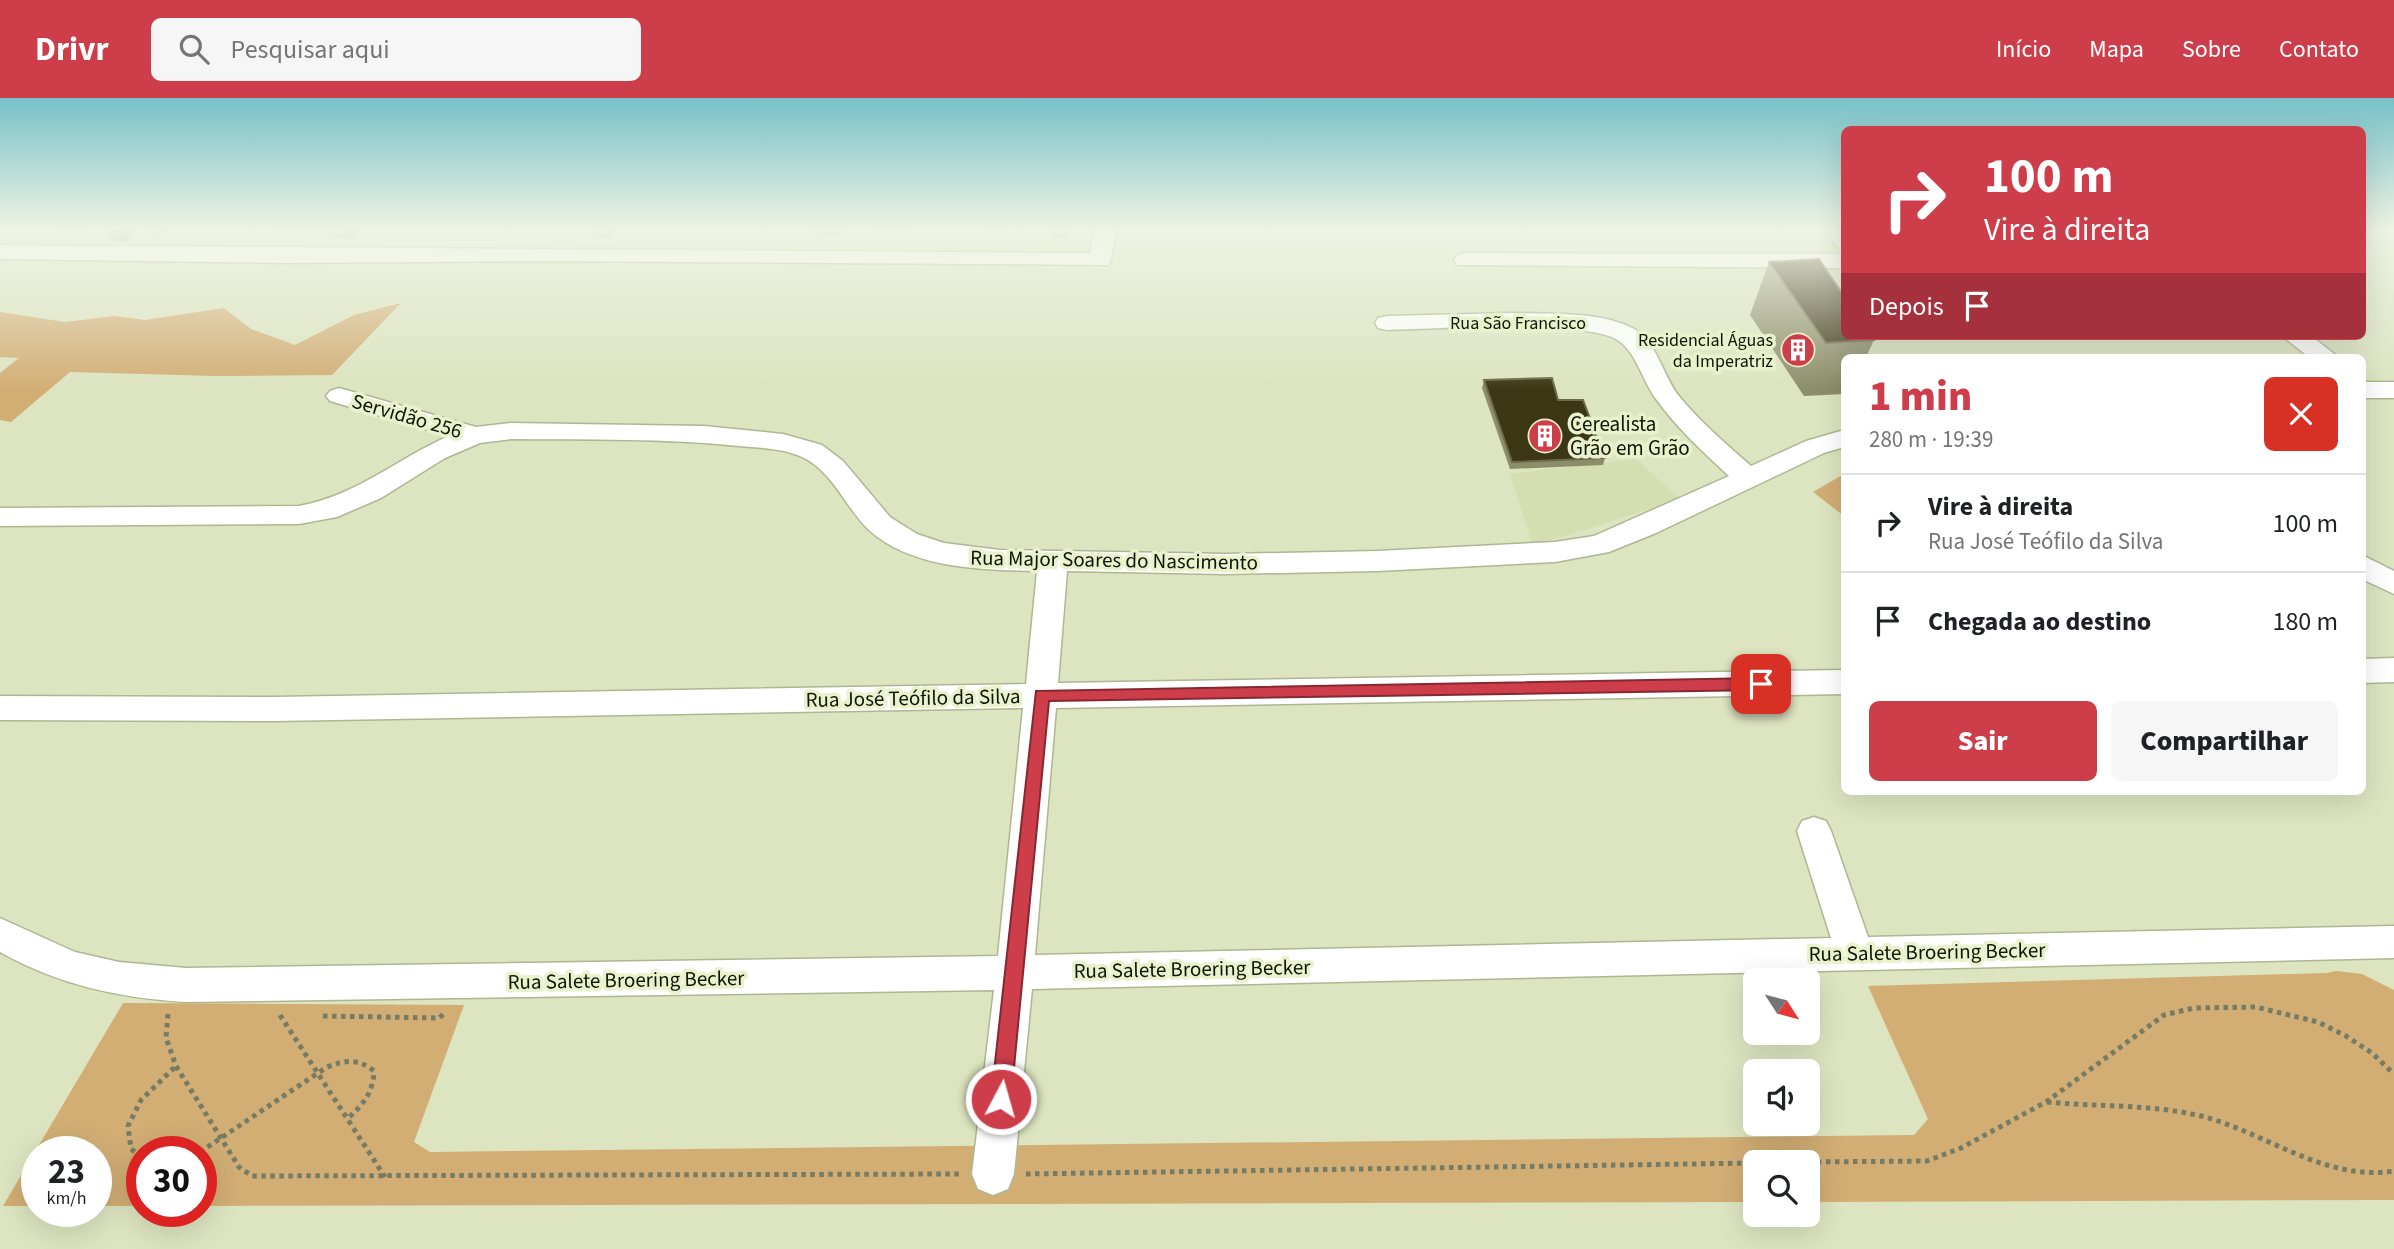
<!DOCTYPE html>
<html lang="pt">
<head>
<meta charset="utf-8">
<style>
	:root { --surface:#fff; --page:#f6f6f6; --text:#202124; --muted:#757577; --line:#e0e0e0; --accent:#ce3e4a }
	body { margin:0; font-family:"Source Sans 3",sans-serif; background:var(--page); color:var(--text); height:100vh; display:flex; flex-direction:column; font-size:26px; white-space:nowrap }
	* { box-sizing:border-box; margin:0 }
	p { font-size:23px; color:var(--muted) }
	.icon { flex:none; width:38px; height:38px; fill:none; stroke:currentColor; stroke-width:2; stroke-linecap:round; stroke-linejoin:round }
	.map { position:relative; flex:1; overflow:hidden }
	.side { position:absolute; left:1841px; top:256px; width:525px; height:441px; display:flex; flex-direction:column; background:var(--surface); border-radius:10px; box-shadow:0 7px 28px #0002 }
	.side>* { flex:none }
	.top-card { position:absolute; left:1841px; top:28px; width:525px; height:214px; border-radius:10px; box-shadow:0 7px 28px #0002; background:#ce3e4a; color:#fff; overflow:hidden }
	.needle { width:46px; rotate:126deg }
	.buttons { position:absolute; left:1743px; top:870px; display:grid; gap:14px }
	.buttons a { display:grid; place-items:center; width:77px; height:77px; border-radius:10px; background:var(--surface); box-shadow:0 7px 28px #0002; font-size:35px }
	.speed { position:absolute; left:21px; top:1038px; display:flex; gap:14px; font-size:35px; font-weight:700; text-align:center }
	.speed>* { display:grid; place-content:center; width:91px; height:91px; border-radius:50%; background:var(--surface); box-shadow:0 7px 28px #0002; line-height:1 }
	.speed small { font-size:18px; font-weight:400 }
	.speed .limit { border:10px solid #d22; background:#fff; color:#111 }
	.pin { position:absolute; display:grid; place-items:center; width:60px; height:60px; color:#fff; margin:-30px; border-radius:14px; box-shadow:0 4px 10px #0006 }
	.me { position:absolute; width:77px; margin:-38px; rotate:6deg; stroke-linejoin:round; filter:drop-shadow(0 0 5px #0008) }
	.turn { display:flex; align-items:center; gap:24px; height:147px; padding:0 28px; font-size:32px }
	.turn .icon { width:91px; height:91px; stroke-width:2.5 }
	.turn b { display:block; font-size:49px; line-height:60px }
	.then { display:flex; align-items:center; height:66px; padding:0 28px; background:#0003; gap:14px; font-size:26px }
	.round { display:grid; place-items:center; flex:none; width:74px; height:74px; border-radius:10px; background:var(--page) }
	.overview { display:flex; align-items:center; justify-content:space-between; height:119px; padding:0 28px }
	h1 { font-size:42px; font-weight:800; line-height:52px; color:var(--accent) }
	.button { display:flex; gap:14px; margin-top:auto; padding:14px 28px }
	.button a { flex:1; height:80px; border-radius:10px; background:var(--accent); color:#fff; font-size:28px; font-weight:800; line-height:80px; text-align:center }
	.button a+a { background:var(--page); color:var(--text) }
	ul { padding:0; list-style:none }
	li { display:flex; align-items:center; gap:21px; height:98px; padding:0 28px; border-top:2px solid var(--line) }
	li div { flex:1 }
	li b { display:block; font-size:26px }
	li em { font-style:normal }
	header { display:flex; align-items:center; gap:42px; box-sizing:border-box; height:98px; padding:0 35px; background:var(--accent); color:#fff }
	header strong { font-size:33px }
	nav { display:flex; gap:38px; margin-inline-start:auto; font-size:24px }
	.search { width:490px; height:63px; background:var(--page); display:flex; align-items:center; gap:18px; box-sizing:border-box; padding:0 24px; border-radius:10px; color:var(--muted); font-size:26px }
	.map>svg:first-child { display:block }
	.built { fill:#d4deb1 }
	.green { fill:#d2ae75 }
	.lines { fill:none; stroke-linecap:round; stroke-linejoin:round }
	.minor-casing { stroke:#aeb692; stroke-width:3 }
	.path { stroke:#767b63; stroke-width:5; stroke-dasharray:4.5 4.5; stroke-linecap:butt }
	.minor { fill:#fff; fill-rule:evenodd }
	.wall { fill:#8c8d6a }
	.shaded-wall { fill:#6c6a48 }
	.building { fill:#3c3615; stroke:#6c6a48; stroke-width:2 }
	.route { fill:#ce3e4a; stroke:#862830; stroke-width:2 }
	.labels { text-anchor:middle; dominant-baseline:central; stroke-width:7; stroke-linejoin:round; paint-order:stroke }
	.far-street-label { font-size:18px; fill:#121407; stroke:#e9f2cd }
	.far-poi-label { font-size:18px; fill:#121407; stroke:#e9f2cd; text-anchor:end }
	.street-label { font-size:21px; fill:#121407; stroke:#e9f2cd }
	.poi-label { font-size:21px; fill:#121407; stroke:#e9f2cd; text-anchor:start }
</style>
</head>
<body>
<header>
<strong>Drivr</strong>
<div class="search"><svg class="icon" aria-label="search" viewBox="0 0 24 24"><circle cx="10" cy="10" r="6"/><path d="M15 15l6 6"/></svg>Pesquisar aqui</div>
<nav><a>Início</a><a>Mapa</a><a>Sobre</a><a>Contato</a></nav>
</header>
<div class="map">
<svg width="2394" height="1151" viewBox="0 0 2394 1151">
	<rect width="100%" height="100%" fill="#dce4c0"/>
	<!-- built -->
	<path class="built" d="M1636,361L1680,401L1533,448L1510,376Z"/>
	<!-- green -->
	<g class="green">
		<path d="M401,205L332,277L216,278L70,274L11,324L0,322V275L19,260L0,259V214L65,224L114,218L145,222L224,210L251,231L295,247L354,217Z"/>
		<path d="M1844,376V418L1813,394Z"/>
		<path d="M2336,873L2362,876L2394,892V1102L1808,1104V1064H1755V1104L201,1108V1054H142V1108H96V1054H37V1108H3L123,905L464,907L414,1044L430,1054L1914,1037L1928,1021L1868,888L2326,875Z"/>
	</g>
	<g class="lines">
		<!-- minor casing -->
		<g class="minor-casing">
			<g id="minor">
				<path d="M1094,131H1116L1111,162L1108,167L542,163L286,165L0,161V147L1090,155Z"/>
				<path d="M1827,131H1844V150L1836,148Z"/>
				<path d="M1465,155L1844,156V170L1457,167L1454,162L1457,157Z"/>
				<path d="M1512,215C1547,216 1602,213 1634,231C1656,243 1663,277 1678,297C1699,323 1726,346 1751,368L1806,343L1844,332V349L1824,355L1656,435L1609,454L1555,464L1377,473L1226,476L1067,473L1058,585L1844,572V596L1056,610L1035,857L1831,840L1797,733L1802,723L1814,719L1826,723L1831,733L1868,839L2394,828V860L1032,891L1014,1076L1008,1091L993,1097L978,1091L972,1076L994,892L186,904C119,900 59,887 0,854V820L75,854L119,864L186,870L998,858L1023,610L275,623L0,622V598L275,599L1026,586L1037,473C983,472 913,471 870,433C846,411 833,373 802,359C783,350 760,350 739,348C664,340 587,342 511,341L480,345L445,360L381,400L337,419L299,426L0,428V410L299,408C356,398 398,360 449,338L330,303L326,298L330,293L339,290L476,329L511,325L704,328L783,336L822,347L843,363L890,419L917,436L944,445L1000,452L1226,456L1377,453L1555,444L1594,438L1729,378C1703,354 1677,330 1656,301C1643,284 1637,256 1619,243C1590,221 1430,231 1387,232L1378,230L1375,225L1378,220L1387,218Z"/>
				<path d="M2282,238H2311L2338,259H2309Z"/>
				<rect x="2362" y="284" width="32" height="16"/>
				<path d="M2362,457L2394,473V496L2362,481Z"/>
				<path d="M2394,560V584L2362,585V561Z"/>
			</g>
		</g>
		<!-- path -->
		<g class="path">
			<path d="M168,916L166,940L176,968L239,1069L252,1078L961,1076"/>
			<path d="M280,917L385,1079"/>
			<path d="M323,918L439,920L446,914"/>
			<path d="M2047,1004C2098,1009 2151,1006 2201,1018C2265,1034 2325,1084 2394,1073"/>
			<path d="M200,1054L327,969C345,962 358,960 374,973C373,995 363,1007 347,1021"/>
			<path d="M142,1059L131,1051L128,1028L141,1002L176,968"/>
			<path d="M1808,1064L1927,1063L1961,1050L2046,1004L2164,917L2194,910L2256,909L2318,924L2346,938L2372,955L2394,976"/>
			<path d="M1026,1076L1755,1065"/>
		</g>
		<!-- minor -->
		<use href="#minor" class="minor"/>
	</g>
	<!-- wall -->
	<g class="wall">
		<path d="M59,131H83L80,135L61,134Z"/>
		<path d="M113,131H132L135,136L125,144L112,143L107,136Z"/>
		<path d="M145,131H169L163,136H148Z"/>
		<path d="M276,131H299L295,135L277,134Z"/>
		<path d="M304,131H326L323,135H306Z"/>
		<path d="M332,131H359L352,140L335,139L331,132Z"/>
		<path d="M596,131L615,132L612,139L599,140Z"/>
		<path d="M812,131H844L842,138H821V135H813Z"/>
		<path d="M877,131H908V133H903V136L877,133Z"/>
		<rect x="991" y="131" width="13" height="3"/>
		<path d="M1051,131H1071L1068,139H1052Z"/>
		<path d="M1129,131H1168L1129,132Z"/>
		<path d="M1769,164L1874,242L1866,259H1844V296L1804,298L1750,217Z"/>
		<path d="M1484,282L1558,302L1605,360L1603,367L1510,371L1482,290Z"/>
	</g>
	<!-- shaded-wall -->
	<g class="shaded-wall">
		<path d="M127,131H132L135,136L125,144L120,136Z"/>
		<path d="M160,131H169L163,136Z"/>
		<path d="M349,131H359L352,140L348,132Z"/>
		<path d="M615,131V132L612,139L609,132Z"/>
	</g>
	<!-- building -->
	<g class="building">
		<path d="M113,131H127L120,136H107Z"/>
		<path d="M1819,161L1844,198V238H1872L1874,242L1826,245L1769,164Z"/>
		<path d="M1552,280L1558,302H1583L1605,360L1512,364L1484,282Z"/>
	</g>
	<!-- sky -->
	<linearGradient id="sky" x2="0" y2="1"><stop stop-color="#77c1c9"/><stop offset="0.45" stop-color="#eff3e3"/><stop offset="1" stop-color="#eff3e3" stop-opacity="0"/></linearGradient>
	<rect width="2394" height="292" fill="url(#sky)"/>
	<!-- route -->
	<path class="route" d="M1761,580L1769,586L1761,592L1049,603L1011,1001L1008,1008L1001,1011L994,1008L991,1001L1036,593Z"/>
	<!-- icons -->
	<defs>
		<g id="building-disc" transform="scale(1.75)"><circle r="9.5" fill="#ce3e4a" stroke="#e9f2cd"/><path d="M-4-6H4V6H1V3H-1V6H-4ZM-2.5-4.3h1.7v1.8h-1.7ZM.8-4.3h1.7v1.8H.8ZM-2.5-1h1.7V.8h-1.7ZM.8-1h1.7V.8H.8Z" fill="#fff"/></g>
	</defs>
	<g fill-rule="evenodd">
		<use href="#building-disc" x="1798" y="252"/>
		<use href="#building-disc" x="1545" y="338"/>
	</g>
	<g class="labels">
		<!-- far-street labels -->
		<g class="far-street-label">
			<text x="1518" y="225">Rua São Francisco</text>
		</g>
		<!-- far-poi labels -->
		<g class="far-poi-label">
			<text x="1773" y="242">Residencial Águas<tspan x="1773" dy="21">da Imperatriz</tspan></text>
		</g>
		<!-- street labels -->
		<g class="street-label">
			<text transform="translate(407 318) rotate(16)">Servidão 256</text>
			<text transform="translate(1114 462) rotate(1)">Rua Major Soares do Nascimento</text>
			<text transform="translate(913 600) rotate(-1)">Rua José Teófilo da Silva</text>
			<text transform="translate(1927 854) rotate(-1)">Rua Salete Broering Becker</text>
			<text transform="translate(1192 871) rotate(-1)">Rua Salete Broering Becker</text>
			<text transform="translate(626 882) rotate(-1)">Rua Salete Broering Becker</text>
		</g>
		<!-- poi labels -->
		<g class="poi-label">
			<text x="1570" y="326">Cerealista<tspan x="1570" dy="24">Grão em Grão</tspan></text>
		</g>
	</g>
</svg>
<div class="buttons">
<a><svg class="needle" viewBox="-14 -14 28 28"><path d="M0-13l5 13h-10z" fill="#e53935"/><path d="M0 13l5-13h-10z" fill="#757577"/></svg></a>
<a><svg class="icon" aria-label="sound" viewBox="0 0 24 24"><path d="M4 9h4l5-4v14l-5-4H4zM17 9q2 3 0 6"/></svg></a>
<a><svg class="icon" aria-label="search" viewBox="0 0 24 24"><circle cx="10" cy="10" r="6"/><path d="M15 15l6 6"/></svg></a>
</div>
<div class="speed"><div>23<small>km/h</small></div><div class="limit">30</div></div>
<div class="pin" style="left:1761px;top:586px;background:#d93025"><svg class="icon" aria-label="arrive" viewBox="0 0 24 24"><path d="M6 21V4h12l-3 4 3 4H6"/></svg></div>
<svg class="me" style="left:1001px;top:1001px" viewBox="-20 -20 40 40"><circle r="17" fill="#ce3e4a" stroke="#fff" stroke-width="3"/><path d="M0-11L8 9 0 5-8 9z" fill="#fff"/></svg>
<div class="top-card">
<div class="turn"><svg class="icon" aria-label="right" viewBox="0 0 24 24"><path d="M7 20v-9h11M14 6l5 5-5 5"/></svg><div><b>100 m</b>Vire à direita</div></div>
<div class="then">Depois<svg class="icon" aria-label="arrive" viewBox="0 0 24 24"><path d="M6 21V4h12l-3 4 3 4H6"/></svg></div>
</div>
<section class="side">
<div class="overview"><div><h1>1 min</h1><p>280 m · 19:39</p></div><a class="round" style="background:#d93025;color:#fff"><svg class="icon" aria-label="close" viewBox="0 0 24 24"><path d="M6 6l12 12M18 6L6 18"/></svg></a></div>
<ul>
<li><svg class="icon" aria-label="right" viewBox="0 0 24 24"><path d="M7 20v-9h11M14 6l5 5-5 5"/></svg><div><b>Vire à direita</b><p>Rua José Teófilo da Silva</p></div><em>100 m</em></li>
<li><svg class="icon" aria-label="arrive" viewBox="0 0 24 24"><path d="M6 21V4h12l-3 4 3 4H6"/></svg><div><b>Chegada ao destino</b></div><em>180 m</em></li>
</ul>
<div class="button"><a>Sair</a><a>Compartilhar</a></div>
</section>
</div>
</body>
</html>
